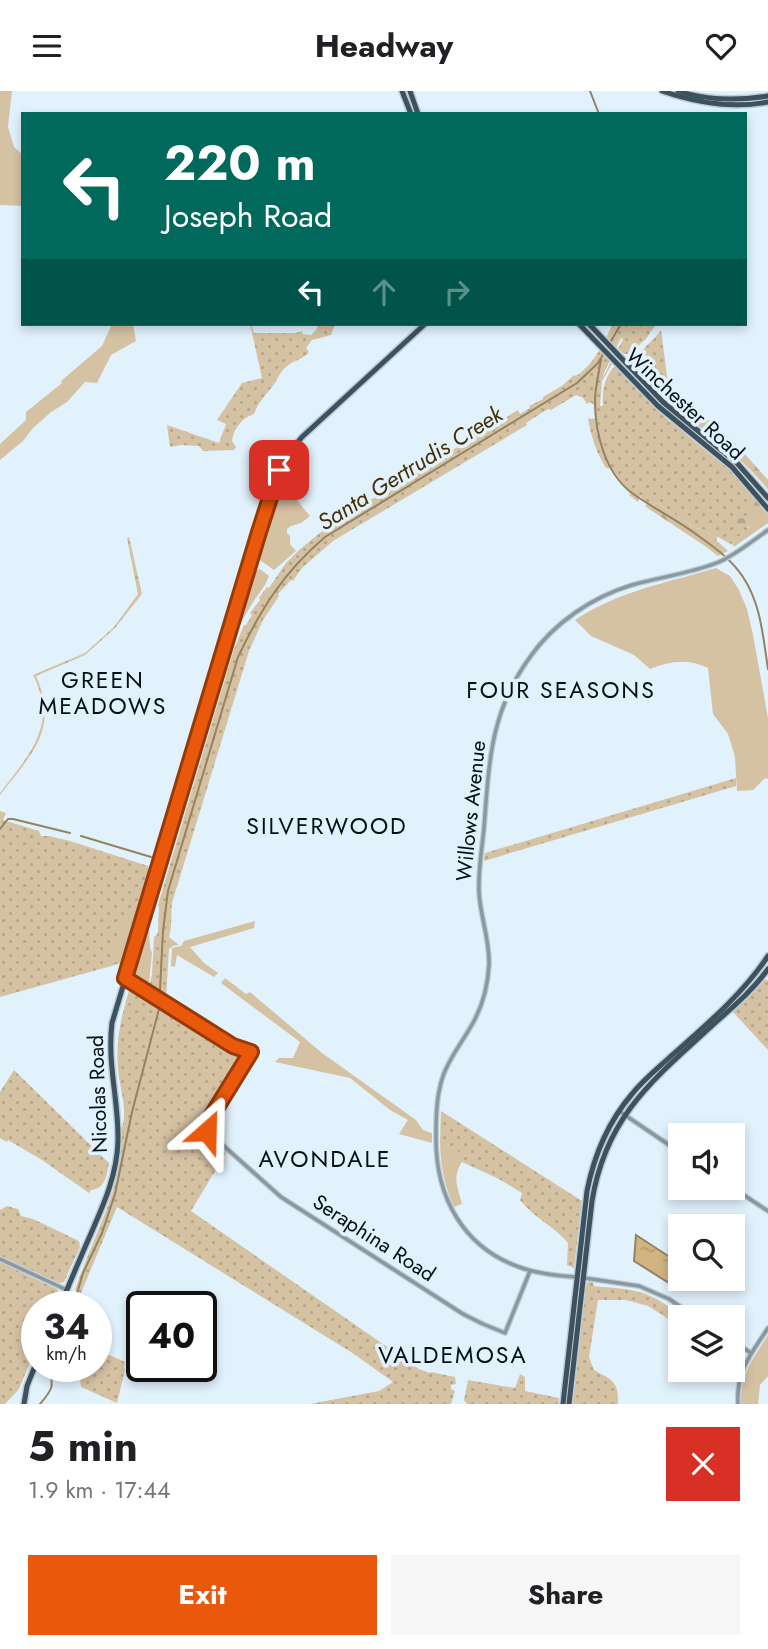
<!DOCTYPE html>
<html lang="en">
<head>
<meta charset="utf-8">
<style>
	:root { --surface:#fff; --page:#f6f6f6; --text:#202124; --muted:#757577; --accent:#ea580c }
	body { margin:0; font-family:Jost,sans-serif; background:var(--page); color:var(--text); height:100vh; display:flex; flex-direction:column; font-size:26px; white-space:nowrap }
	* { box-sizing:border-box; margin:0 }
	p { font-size:23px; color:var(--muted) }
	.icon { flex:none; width:38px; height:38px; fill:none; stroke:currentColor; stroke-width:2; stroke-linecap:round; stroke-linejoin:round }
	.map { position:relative; height:1313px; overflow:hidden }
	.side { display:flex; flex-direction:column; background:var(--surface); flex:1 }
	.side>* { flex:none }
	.banner { position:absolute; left:21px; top:21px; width:726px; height:214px; border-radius:0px; box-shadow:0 4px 10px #0003; background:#00695c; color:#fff; overflow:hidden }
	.tools { position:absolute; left:668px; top:1032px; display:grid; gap:14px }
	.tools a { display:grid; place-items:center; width:77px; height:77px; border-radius:0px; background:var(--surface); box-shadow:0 4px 10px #0003; font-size:35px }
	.speed { position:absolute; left:21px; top:1200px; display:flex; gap:14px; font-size:35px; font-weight:700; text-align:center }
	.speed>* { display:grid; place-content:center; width:91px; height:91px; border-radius:50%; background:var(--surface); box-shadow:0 4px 10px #0003; line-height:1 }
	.speed small { font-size:18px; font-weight:400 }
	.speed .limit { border:4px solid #111; border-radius:10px; background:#fff; color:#111 }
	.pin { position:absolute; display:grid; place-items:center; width:60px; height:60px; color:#fff; margin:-30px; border-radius:14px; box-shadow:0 4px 10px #0006 }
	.me { position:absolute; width:77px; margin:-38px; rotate:25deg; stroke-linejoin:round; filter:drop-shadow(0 0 5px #0008) }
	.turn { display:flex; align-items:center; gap:24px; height:147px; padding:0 28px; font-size:32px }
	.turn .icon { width:91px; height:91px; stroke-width:2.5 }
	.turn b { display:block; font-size:49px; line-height:60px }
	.lanes { display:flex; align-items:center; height:66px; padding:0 28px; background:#0003; justify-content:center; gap:35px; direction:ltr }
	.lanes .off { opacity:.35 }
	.round { display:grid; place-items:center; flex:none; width:74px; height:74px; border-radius:0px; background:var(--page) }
	.head { display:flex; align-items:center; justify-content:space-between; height:119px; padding:0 28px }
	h1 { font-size:42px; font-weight:700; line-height:52px }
	.cta { display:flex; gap:14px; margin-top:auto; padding:14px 28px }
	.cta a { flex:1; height:80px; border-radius:0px; background:var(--accent); color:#fff; font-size:28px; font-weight:700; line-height:80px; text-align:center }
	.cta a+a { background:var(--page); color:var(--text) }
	header { display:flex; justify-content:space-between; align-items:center; height:91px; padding:0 28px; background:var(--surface); font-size:32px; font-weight:700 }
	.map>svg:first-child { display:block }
	.grass { fill:url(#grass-dots) }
	.forest { fill:url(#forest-firs) }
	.park { fill:#d5c2a3 }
	.water { fill:url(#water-ripples); stroke:#958261; stroke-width:2 }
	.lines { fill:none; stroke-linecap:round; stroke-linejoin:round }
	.stream { stroke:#958261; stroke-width:2 }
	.minor-casing { stroke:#beced8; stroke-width:6 }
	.major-casing { stroke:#beced8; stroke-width:8 }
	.minor { stroke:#8c989f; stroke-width:3.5 }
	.major { stroke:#3d525e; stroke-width:5 }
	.route-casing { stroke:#983908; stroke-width:18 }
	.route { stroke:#ea580c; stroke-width:12 }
	.labels { text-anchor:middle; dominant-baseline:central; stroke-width:7; stroke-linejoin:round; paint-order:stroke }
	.street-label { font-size:21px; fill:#060f15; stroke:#e1f2fd }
	.water-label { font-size:23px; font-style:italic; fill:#453005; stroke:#e1f2fd }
	.neighbourhood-label { font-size:23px; letter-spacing:2px; fill:#060f15; stroke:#e1f2fd }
</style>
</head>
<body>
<header><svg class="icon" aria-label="menu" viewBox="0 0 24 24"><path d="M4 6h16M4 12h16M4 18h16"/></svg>Headway<svg class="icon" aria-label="heart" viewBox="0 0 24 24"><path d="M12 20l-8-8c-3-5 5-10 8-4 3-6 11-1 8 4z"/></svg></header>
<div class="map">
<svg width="768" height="1313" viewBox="0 0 768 1313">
	<defs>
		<pattern id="grass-dots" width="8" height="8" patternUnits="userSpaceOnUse" patternTransform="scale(1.75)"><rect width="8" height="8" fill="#d5c2a3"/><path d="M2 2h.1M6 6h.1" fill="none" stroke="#b5a68b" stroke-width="1.8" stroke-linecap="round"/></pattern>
		<pattern id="forest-firs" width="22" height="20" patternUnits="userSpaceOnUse" patternTransform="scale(1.75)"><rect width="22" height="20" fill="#d5c2a3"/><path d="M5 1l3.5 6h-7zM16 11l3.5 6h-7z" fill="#b5a68b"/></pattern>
		<pattern id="water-ripples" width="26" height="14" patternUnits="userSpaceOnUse" patternTransform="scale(1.75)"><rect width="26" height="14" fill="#d2b481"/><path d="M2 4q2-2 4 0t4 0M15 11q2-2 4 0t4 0" fill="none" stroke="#b39a6f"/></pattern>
	</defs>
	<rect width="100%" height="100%" fill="#e1f2fd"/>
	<!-- grass -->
	<g class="grass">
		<path d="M250,233H251L254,242H296L302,240L303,243L311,244L316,239L319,233H335L331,244L312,249L306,257L309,261C303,269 293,269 286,276C281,280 279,285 276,290C269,302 259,308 254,323C242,327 234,337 232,350L236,356L234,359L203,360L199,355L181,354L170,356L167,334L219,352L226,333L217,329L242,292L262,287Z"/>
		<path d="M613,233H656L646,248L629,263H624L618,258L623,248L621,247L603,284L604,285L610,272L612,273L602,290L600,315H603C602,300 604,286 615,275L670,331L672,328L689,346L735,383L757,408L747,425L738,428L748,434L747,439L740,445L732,447V454L718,446L717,447L702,438L696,437L657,412L652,414L649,418L645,415L647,413L640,405L638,411L628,403L631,404L612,378L606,377C596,361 591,345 588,327L591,328L595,327L594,314L590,311L587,313L583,307L576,304L551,319L548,318L526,332L527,334L333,450L302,477L293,490L291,489L278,503L279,505L263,529L249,560L172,812C171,820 172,839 169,846L179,854L173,855L169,858L166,908L149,897L152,883L154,846L157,844L158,840L159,815L158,814L233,561L244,534H246L252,524L250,522L260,509L259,507L267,496L269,497L286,472L299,459L331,433L518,319L520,323L530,317L529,315L543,308V306L563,294L574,284L576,285C595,273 603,252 613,233Z"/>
		<path d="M661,239L669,300L662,303L634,275C636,261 653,251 661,239Z"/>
		<path d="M129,446L142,503L115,537L85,564L36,585C60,638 31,664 0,704V702C29,663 59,635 33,584L85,562L114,536L138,503L127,447Z"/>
		<path d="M736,687V695L484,770L485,762Z"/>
		<path d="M0,720L6,722L3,729L39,740L41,745H49L70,750L148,775L150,781L122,872L0,906Z"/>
		<path d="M763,889H768V959L733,921Z"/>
		<path d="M133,894C147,900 157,911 171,919L172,917L237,960L243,962L245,965L203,1036L205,1042L226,1062L191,1120L419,1278L430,1282L431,1281L455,1286L456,1293L451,1294V1298L455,1300L451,1313H310L379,1300L393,1291L354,1263L117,1116L81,1202L75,1199C87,1162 106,1127 116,1089C120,1073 120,1057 121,1041C122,1036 124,1031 124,1025C125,1010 119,993 118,977C116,956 119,935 125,914C127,907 128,900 133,894Z"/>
		<path d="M14,979L109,1072C107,1084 105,1098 91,1099L89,1102L42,1069L8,1049L7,1051L0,1047V1001Z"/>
		<path d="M441,1020L582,1110L574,1177L567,1174L568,1152C554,1135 534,1127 520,1109L522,1102L499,1088L462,1071L464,1065L440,1048Z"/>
		<path d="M7,1115L18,1118L21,1125L33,1128L79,1150L80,1156L64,1191L59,1192L0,1165V1119Z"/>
		<path d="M0,1171L57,1198L59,1203L53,1216H37V1255L19,1298L5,1313H0Z"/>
		<path d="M589,1191H593L594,1195C611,1197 629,1197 646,1203C660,1209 673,1218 686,1227H681V1236L648,1215L626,1209H598L589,1266L594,1279C612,1289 619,1290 618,1313H571L584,1194Z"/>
		<path d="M96,1258L125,1271L124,1276L125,1279L117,1312L81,1296L79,1276H96Z"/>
		<path d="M520,1283L525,1286V1300L559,1307L558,1313H467L464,1309L468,1289L515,1297Z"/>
	</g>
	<!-- forest -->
	<g class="forest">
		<path d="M669,300L681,306L702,326L717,333L718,336L736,353L768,389V399C738,360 696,336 661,303Z"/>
		<path d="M757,408L768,423V432L734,456L732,451L728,449L729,447L740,445L749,436L746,434L741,436L738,435V428L747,425L748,422L744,413Z"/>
		<path d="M657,412L696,437L702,438L717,447L716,449L728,460L718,465L705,455L649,418L652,414Z"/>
	</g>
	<!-- park -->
	<g class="park">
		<path d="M0,0H12L8,36L14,56L23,64V115L0,114Z"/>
		<path d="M112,233H133L136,250L111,264L97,292L85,291L67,311L51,321L33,337L23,350L0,369V353L26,329V321L62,292L61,290L102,255Z"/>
		<path d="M279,395L291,402L310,425L301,432L291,435L287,438V442L290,445V453L296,460L274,479L260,469L258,465Z"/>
		<path d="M716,477L730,485L739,499L747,518L753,544L768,627V688L765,687L753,699L737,700L735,666L728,643L713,623L708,577C688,567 670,570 650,578L634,564L591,545L575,529C619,500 666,492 716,477Z"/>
		<path d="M260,478L269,485L265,494L253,511L235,542L254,480Z"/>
		<path d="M126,823L135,830L123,870L111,872V864L120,841L119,826Z"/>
		<path d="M255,830L254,837L190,856L204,872L218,882L214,886L177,864L175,876L171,875L172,857L181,855L184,850Z"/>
		<path d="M148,835L149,836L150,856L152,862L149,892L147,895L133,885Z"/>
		<path d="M225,887L246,903L250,901L322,962L416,1029L423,1039L432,1042V1052L399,1043L408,1029L390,1019L350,987L275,971L279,967H293L300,951L221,892Z"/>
		<path d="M440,1048L465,1065C452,1087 456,1089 462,1113L454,1116C444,1093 440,1073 440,1048Z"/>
		<path d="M768,1244V1285L760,1294L758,1313H741C740,1283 753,1268 768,1244Z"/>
	</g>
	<!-- water -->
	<path class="water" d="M636,1144L679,1172L669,1192L634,1170Z"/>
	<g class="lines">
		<!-- stream -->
		<g class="stream">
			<path d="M590,0L599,23"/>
			<path d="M601,268C599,282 595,296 595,310C595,342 605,382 632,402C654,418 678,429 700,446C715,457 732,469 743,486C761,513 763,546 768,578"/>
			<path d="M0,738L8,728H13L70,742"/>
			<path d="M81,745L151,766"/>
			<path d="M69,1216L76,1206L83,1182L102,1142L115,1103L132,1021L159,918L163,840L168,800L238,566C262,516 283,482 325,446L577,292L598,272L621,233"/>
			<path d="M40,1313C53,1298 54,1296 49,1276"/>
		</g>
		<!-- minor casing -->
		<g class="minor-casing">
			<g id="minor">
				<path d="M125,887L233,955L251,961L206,1037L207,1040L281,1106L463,1223L483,1233L505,1242L530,1180"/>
				<path d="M619,1020L681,1062"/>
				<path d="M733,1097L768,1120"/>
				<path d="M0,1168L67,1199"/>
				<path d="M577,1186C558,1185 538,1183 519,1176C463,1156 436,1106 436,1048C436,1027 436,1006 443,985C450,965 464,949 474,930C483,913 488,893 489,874C490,849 480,825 479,801C478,780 482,758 484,737C489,672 490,621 530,566C554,532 592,506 632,494C661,486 692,482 719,471C737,463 752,450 768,439"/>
				<path d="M584,1187L639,1195L669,1208L697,1227"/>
				<path d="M733,1250L751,1262"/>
				<path d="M738,1313C736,1280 751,1263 768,1237"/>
			</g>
		</g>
		<!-- major casing -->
		<g class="major-casing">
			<g id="major">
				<path d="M402,0L411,23"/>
				<path d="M410,0L418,23"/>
				<path d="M662,0C697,12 732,18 768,11"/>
				<path d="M678,0C708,10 737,10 768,5"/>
				<path d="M579,233L658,315L732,376L768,418"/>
				<path d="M589,233L663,311L737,372L768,407"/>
				<path d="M60,1216C69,1193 79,1170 89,1147C103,1115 117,1085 118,1050C119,1010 107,974 112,932L272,399L288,363L302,346L425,233"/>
				<path d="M24,1313L27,1295L37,1270"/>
				<path d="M563,1313L587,1100C594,1065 608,1031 632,1003C643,989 657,978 670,966C705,935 742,904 768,865"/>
				<path d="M569,1313L592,1110C606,1024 655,987 715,932C734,915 753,899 768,878"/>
			</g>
		</g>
		<!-- minor -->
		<use href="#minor" class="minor"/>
		<!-- major -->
		<use href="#major" class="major"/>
	</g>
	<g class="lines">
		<!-- route casing -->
		<g class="route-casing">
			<path id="route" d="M207,1040L206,1034L251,961L233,955L125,887L259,441L279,379"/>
		</g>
		<!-- route -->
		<use href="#route" class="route"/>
	</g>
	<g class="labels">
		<!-- street labels -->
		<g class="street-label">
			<text transform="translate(685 313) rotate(43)">Winchester Road</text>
			<text transform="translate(471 720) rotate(-84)">Willows Avenue</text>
			<text transform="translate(98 1003) rotate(-92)">Nicolas Road</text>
			<text transform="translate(374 1147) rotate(33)">Seraphina Road</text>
		</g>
		<!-- water labels -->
		<g class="water-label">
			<text transform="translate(410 377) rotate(-32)">Santa Gertrudis Creek</text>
		</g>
		<!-- neighbourhood labels -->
		<g class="neighbourhood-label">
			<text x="103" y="589">GREEN<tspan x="103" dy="26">MEADOWS</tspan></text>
			<text x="561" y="599">FOUR SEASONS</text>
			<text x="327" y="735">SILVERWOOD</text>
			<text x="325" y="1068">AVONDALE</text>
			<text x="453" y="1264">VALDEMOSA</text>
		</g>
	</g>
</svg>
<div class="tools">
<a><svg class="icon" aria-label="sound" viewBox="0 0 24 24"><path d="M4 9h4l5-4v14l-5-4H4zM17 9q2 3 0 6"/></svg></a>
<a><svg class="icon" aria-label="search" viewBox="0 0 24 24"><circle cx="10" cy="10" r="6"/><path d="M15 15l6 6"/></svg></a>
<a><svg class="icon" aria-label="layers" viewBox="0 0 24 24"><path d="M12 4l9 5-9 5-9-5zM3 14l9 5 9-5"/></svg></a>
</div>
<div class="speed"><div>34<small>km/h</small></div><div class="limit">40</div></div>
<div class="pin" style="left:279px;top:379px;background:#d93025"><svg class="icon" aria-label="arrive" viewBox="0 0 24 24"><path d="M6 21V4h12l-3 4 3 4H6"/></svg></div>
<svg class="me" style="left:207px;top:1040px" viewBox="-20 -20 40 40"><path d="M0-17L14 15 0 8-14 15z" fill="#ea580c" stroke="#fff" stroke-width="4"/></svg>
<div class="banner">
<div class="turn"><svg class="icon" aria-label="left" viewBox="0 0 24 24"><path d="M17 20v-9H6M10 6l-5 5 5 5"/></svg><div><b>220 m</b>Joseph Road</div></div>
<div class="lanes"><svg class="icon" aria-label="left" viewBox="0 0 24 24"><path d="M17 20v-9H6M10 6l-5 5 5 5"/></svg><svg class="icon off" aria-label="ahead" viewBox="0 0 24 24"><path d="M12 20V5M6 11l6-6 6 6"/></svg><svg class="icon off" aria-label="right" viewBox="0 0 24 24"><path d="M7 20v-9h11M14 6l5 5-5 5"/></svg></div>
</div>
</div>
<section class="side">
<div class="head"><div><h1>5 min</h1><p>1.9 km · 17:44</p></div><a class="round" style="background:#d93025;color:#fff"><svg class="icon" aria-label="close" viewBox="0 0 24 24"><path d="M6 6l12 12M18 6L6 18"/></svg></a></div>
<div class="cta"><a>Exit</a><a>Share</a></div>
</section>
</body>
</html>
